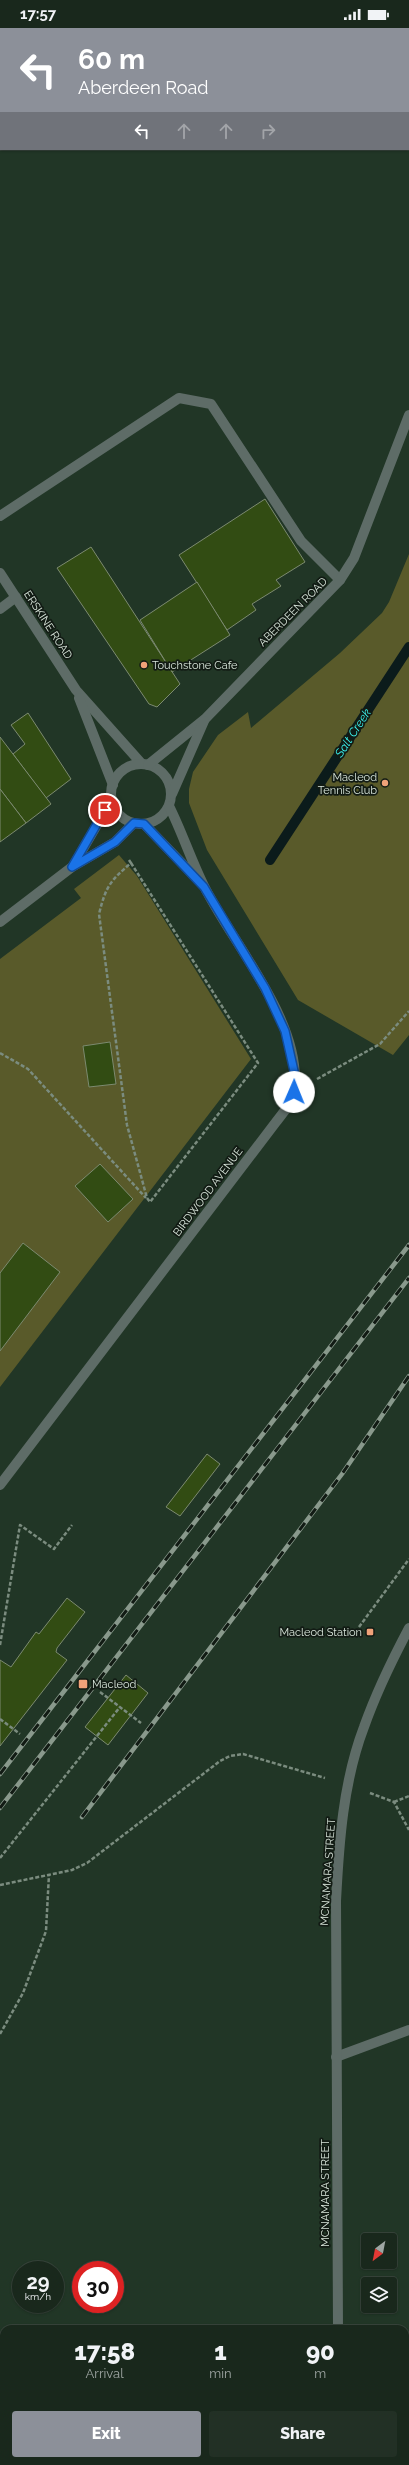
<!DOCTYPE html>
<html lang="en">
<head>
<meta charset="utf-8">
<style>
	:root { --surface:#19281c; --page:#223025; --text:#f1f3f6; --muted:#9fa6a3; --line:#37443b; --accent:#8c9099 }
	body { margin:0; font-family:Raleway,sans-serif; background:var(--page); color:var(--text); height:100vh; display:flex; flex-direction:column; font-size:15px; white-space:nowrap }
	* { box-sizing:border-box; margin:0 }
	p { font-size:13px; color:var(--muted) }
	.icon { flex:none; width:22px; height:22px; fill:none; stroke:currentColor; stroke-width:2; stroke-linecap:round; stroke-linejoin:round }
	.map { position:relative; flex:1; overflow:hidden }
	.panel { position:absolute; left:0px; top:2297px; width:409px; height:140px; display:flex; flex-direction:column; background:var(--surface); border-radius:12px 12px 0 0; box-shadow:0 1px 3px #0004,0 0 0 1px var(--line) }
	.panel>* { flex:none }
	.hud { position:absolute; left:0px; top:0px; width:409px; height:122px; box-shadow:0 1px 3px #0004,0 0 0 1px var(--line); background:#8c9099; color:#fff; overflow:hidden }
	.needle { width:26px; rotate:212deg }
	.tools { position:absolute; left:361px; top:2205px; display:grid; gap:8px }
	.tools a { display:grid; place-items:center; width:36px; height:36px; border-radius:4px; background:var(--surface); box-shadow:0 1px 3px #0004,0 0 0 1px var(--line); font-size:20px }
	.speed { position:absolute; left:12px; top:2233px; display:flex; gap:8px; font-size:20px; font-weight:700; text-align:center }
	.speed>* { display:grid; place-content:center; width:52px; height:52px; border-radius:50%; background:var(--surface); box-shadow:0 1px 3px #0004,0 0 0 1px var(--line); line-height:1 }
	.speed small { font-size:10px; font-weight:400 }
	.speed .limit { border:6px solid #d22; background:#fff; color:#111 }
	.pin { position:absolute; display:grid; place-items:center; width:34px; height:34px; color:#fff; margin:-17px; border:2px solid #fff; border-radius:50%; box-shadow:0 1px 4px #0007 }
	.me { position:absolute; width:44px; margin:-22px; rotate:1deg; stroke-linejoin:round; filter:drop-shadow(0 0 3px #0008) }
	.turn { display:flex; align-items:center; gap:14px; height:84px; padding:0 12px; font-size:18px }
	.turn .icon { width:52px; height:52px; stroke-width:2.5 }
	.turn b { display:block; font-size:28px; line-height:34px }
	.lanes { display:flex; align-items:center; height:38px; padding:0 12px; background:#0003; justify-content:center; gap:20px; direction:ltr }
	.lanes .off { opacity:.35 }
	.eta { display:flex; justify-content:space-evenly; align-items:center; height:68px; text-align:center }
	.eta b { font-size:24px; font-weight:800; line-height:28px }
	.action { display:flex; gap:8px; margin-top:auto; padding:8px 12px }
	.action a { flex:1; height:46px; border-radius:4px; background:var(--accent); color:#fff; font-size:16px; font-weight:800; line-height:46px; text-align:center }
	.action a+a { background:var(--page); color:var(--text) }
	.status { display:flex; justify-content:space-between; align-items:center; height:28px; padding:0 20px; background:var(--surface); direction:ltr }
	.status svg { height:11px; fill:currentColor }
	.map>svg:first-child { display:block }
	.green { fill:#595a2a }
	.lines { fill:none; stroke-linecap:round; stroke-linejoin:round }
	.stream { stroke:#0b1b1b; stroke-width:10 }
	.building { fill:#324c13; stroke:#7c8a70 }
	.path { stroke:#7b8c7f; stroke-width:2.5; stroke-dasharray:4 2; stroke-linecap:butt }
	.service { stroke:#5e6c67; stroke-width:10 }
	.minor { stroke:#5e6c67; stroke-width:10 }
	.tertiary { stroke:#5e6c67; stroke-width:10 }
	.rail-casing { stroke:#89998c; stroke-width:4.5 }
	.rail { stroke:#121b14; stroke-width:3; stroke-dasharray:9; stroke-linecap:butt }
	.route-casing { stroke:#114b97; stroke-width:10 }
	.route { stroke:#1a73e8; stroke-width:7 }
	.poi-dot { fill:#f0a279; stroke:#121b14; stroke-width:1.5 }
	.labels { text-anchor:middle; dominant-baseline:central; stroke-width:3.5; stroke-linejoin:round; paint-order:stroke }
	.street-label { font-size:11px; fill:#d9e6db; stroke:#121b14 }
	.poi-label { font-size:11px; fill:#d9e6db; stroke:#121b14; text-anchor:start }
	.water-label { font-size:12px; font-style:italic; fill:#3cf6f2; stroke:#121b14 }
</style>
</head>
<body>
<div class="status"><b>17:57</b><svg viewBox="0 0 49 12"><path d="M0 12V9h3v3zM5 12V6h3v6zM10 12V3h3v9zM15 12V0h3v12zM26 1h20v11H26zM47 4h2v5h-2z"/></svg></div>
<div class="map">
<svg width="409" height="2437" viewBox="0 0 409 2437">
	<rect width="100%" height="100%" fill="#213626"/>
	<!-- green -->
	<g class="green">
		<path d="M409,526V1007L393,1027L298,972L207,822L189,775V761L193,744L218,707L248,684L251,700L340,625L382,585L389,574Z"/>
		<path d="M119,827L137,848L251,1031L0,1359V931L81,870L74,861Z"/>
	</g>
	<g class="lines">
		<!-- stream -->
		<path class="stream" d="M270,832L409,619"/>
	</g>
	<!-- building -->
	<g class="building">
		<path d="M265,471L305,534L276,552L281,558L252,576L256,582L227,602L179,527Z"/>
		<path d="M91,519L180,656L157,679L149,676L57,540Z"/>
		<path d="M197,554L230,607L172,644L140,592Z"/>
		<path d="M28,685L71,751L46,770L13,726L25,716L11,697Z"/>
		<path d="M0,709L51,776L26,795L0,761Z"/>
		<path d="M0,761L26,795L0,814Z"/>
		<path d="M110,1014L116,1056L89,1059L83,1018Z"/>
		<path d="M100,1136L133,1171L108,1194L75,1158Z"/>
		<path d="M23,1215L60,1244L0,1323V1245Z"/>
		<path d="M207,1426L220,1436L180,1488L166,1479Z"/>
		<path d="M67,1570L85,1584L57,1620L56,1624L67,1632L0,1718V1632L11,1639L36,1604L39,1606Z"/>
		<path d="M126,1647L148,1665L108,1717L85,1699Z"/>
		<path d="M0,2392L4,2395V2433H50L55,2437H0Z"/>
	</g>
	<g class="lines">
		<!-- path -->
		<g class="path">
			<path d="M129,832L131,835C110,853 106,858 99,886L127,1097L147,1170L150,1174L258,1035L131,835"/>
			<path d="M0,1025L28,1041L146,1170"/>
			<path d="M317,1051L380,1016L409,983"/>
			<path d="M359,1599L409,1531"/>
			<path d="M0,1617L20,1497L54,1521L72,1497"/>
			<path d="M100,1664L141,1695"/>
			<path d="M0,1691L20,1706"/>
			<path d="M370,1765L394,1774L409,1802"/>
			<path d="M394,1774L409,1768"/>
			<path d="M0,1830L120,1679"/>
			<path d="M0,1857L72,1842L87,1835L220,1733L230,1728L243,1726L325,1750"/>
			<path d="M0,2006L23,1965L46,1903L49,1846"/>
		</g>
		<!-- service -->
		<g class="service">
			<path d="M0,488L179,370L211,376L301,513L340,552"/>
			<path d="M0,581L16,569"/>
		</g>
		<!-- minor -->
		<g class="minor">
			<path d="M0,545L76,662L142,736"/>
			<path d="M79,670L113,757"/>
			<circle cx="141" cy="766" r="30"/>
			<path d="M148,737L205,691L340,552L354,530L409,387"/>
			<path d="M172,766L204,693"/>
			<path d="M144,796L200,854"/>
			<path d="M73,838L112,771"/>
			<path d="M0,894L72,839L115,814L134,795"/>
			<path d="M0,1457L276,1094C283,1085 292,1075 294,1063C304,996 232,915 204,858C191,832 182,804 169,778"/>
			<path d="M336,2029L409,2002"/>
		</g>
		<!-- tertiary -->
		<g class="tertiary">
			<path d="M338,2301L336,1873C339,1815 343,1754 364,1699C376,1665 392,1632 409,1600"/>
			<path d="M331,2437L332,2433"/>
		</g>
		<!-- rail casing -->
		<g class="rail-casing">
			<g id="rail">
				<path d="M0,1746L409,1217"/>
				<path d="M0,1780L409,1250"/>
				<path d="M82,1789L342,1446L409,1348"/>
			</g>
		</g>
		<!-- rail -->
		<use href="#rail" class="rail"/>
	</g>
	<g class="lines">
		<!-- route casing -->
		<g class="route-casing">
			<path id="route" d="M105,782L72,839L115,814L134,795L144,796L204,859L265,960L285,1003L294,1043V1064"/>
		</g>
		<!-- route -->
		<use href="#route" class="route"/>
	</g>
	<!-- markers -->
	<g class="poi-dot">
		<circle cx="144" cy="637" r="4"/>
		<circle cx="385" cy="755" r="4"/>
		<rect x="366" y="1600" width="8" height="8" rx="2"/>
		<rect x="78" y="1651" width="10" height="10" rx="2"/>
	</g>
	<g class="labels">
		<!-- street labels -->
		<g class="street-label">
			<text transform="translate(293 584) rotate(-45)">ABERDEEN ROAD</text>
			<text transform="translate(48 597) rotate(57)">ERSKINE ROAD</text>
			<text transform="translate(208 1164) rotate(-53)">BIRDWOOD AVENUE</text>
			<text transform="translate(328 1844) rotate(-86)">MCNAMARA STREET</text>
			<text transform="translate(325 2165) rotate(-90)">MCNAMARA STREET</text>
		</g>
		<!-- poi labels -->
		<g class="poi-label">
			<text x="152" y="637">Touchstone Cafe</text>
			<text x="377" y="749" text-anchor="end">Macleod<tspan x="377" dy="13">Tennis Club</tspan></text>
			<text x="362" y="1604" text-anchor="end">Macleod Station</text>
			<text x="92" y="1656">Macleod</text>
		</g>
		<!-- water labels -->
		<g class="water-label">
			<text transform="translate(353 705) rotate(-57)">Salt Creek</text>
		</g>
	</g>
</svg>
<div class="tools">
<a><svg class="needle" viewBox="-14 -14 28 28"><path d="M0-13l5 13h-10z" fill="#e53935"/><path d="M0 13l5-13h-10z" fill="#9fa6a3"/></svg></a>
<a><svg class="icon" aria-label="layers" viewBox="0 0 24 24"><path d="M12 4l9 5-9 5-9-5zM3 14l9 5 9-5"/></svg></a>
</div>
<div class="speed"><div>29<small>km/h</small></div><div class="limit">30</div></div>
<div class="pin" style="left:105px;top:782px;background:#d93025"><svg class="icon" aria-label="arrive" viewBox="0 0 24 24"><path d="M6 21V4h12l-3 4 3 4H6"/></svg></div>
<svg class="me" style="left:294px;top:1064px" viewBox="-20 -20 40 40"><circle r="19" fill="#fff"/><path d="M0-13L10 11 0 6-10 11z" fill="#1a73e8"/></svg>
<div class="hud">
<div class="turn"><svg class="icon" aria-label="left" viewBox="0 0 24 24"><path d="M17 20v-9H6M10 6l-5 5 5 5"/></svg><div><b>60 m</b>Aberdeen Road</div></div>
<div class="lanes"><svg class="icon" aria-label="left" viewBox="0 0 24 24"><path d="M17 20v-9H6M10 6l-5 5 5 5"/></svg><svg class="icon off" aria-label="ahead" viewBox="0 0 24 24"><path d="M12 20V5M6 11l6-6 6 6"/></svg><svg class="icon off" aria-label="ahead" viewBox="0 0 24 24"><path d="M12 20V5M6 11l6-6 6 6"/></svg><svg class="icon off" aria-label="right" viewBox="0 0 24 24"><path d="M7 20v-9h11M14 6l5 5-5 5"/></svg></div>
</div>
<section class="panel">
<div class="eta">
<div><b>17:58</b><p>Arrival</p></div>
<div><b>1</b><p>min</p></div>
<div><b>90</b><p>m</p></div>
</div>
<div class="action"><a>Exit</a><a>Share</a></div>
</section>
</div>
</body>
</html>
